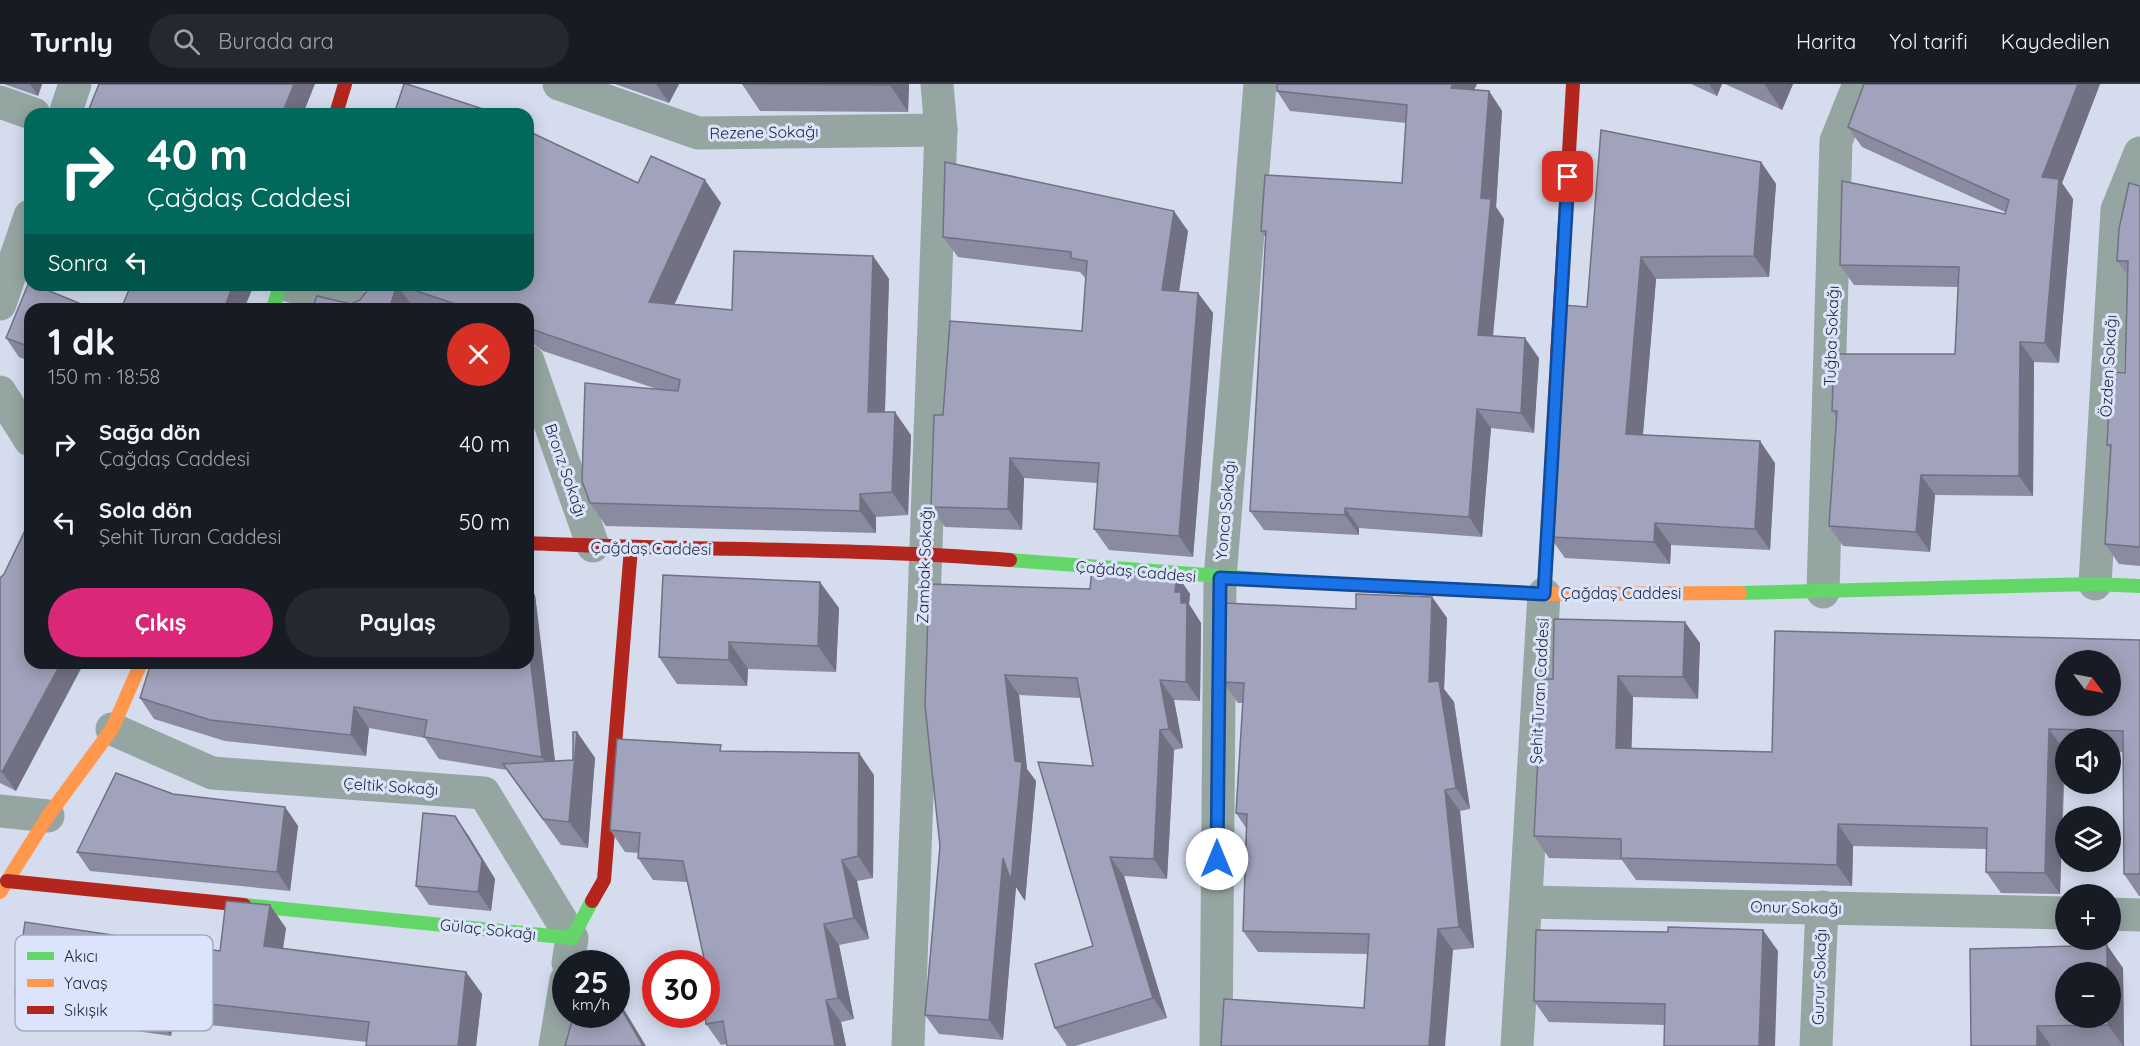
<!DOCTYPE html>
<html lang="tr">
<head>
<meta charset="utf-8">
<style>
	:root { --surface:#171b24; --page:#242831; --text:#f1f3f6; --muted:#9ea1a6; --line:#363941; --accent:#db2777 }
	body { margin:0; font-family:Quicksand,sans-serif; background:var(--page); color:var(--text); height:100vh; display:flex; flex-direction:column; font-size:22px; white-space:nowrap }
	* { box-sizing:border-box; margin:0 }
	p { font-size:20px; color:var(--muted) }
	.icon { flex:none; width:33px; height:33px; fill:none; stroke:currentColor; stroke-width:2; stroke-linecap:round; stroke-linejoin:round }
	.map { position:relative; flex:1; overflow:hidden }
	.sheet { position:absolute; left:24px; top:219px; width:510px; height:366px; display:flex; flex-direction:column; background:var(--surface); border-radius:18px; box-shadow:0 3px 15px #0003 }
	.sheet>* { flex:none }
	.hud { position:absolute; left:24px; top:24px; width:510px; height:183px; border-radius:18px; box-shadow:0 3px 15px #0003; background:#00695c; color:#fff; overflow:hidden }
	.needle { width:39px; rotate:122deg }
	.buttons { position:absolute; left:2055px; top:566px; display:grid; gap:12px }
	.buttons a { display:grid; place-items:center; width:66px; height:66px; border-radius:50%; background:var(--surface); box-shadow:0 3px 15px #0003; font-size:30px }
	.speed { position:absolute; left:552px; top:866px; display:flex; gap:12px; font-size:30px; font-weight:700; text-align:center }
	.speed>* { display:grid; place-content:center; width:78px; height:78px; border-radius:50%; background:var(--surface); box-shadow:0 3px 15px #0003; line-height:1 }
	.speed small { font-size:15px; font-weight:400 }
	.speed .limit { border:9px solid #d22; background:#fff; color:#111 }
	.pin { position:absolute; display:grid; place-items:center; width:51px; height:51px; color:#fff; margin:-26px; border-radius:12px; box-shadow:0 3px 9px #0006 }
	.me { position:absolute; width:66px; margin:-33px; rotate:0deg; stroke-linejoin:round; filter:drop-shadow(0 0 4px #0008) }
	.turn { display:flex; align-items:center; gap:21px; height:126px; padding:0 24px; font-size:27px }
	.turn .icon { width:78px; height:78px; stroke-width:2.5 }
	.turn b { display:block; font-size:42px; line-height:51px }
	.then { display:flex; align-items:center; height:57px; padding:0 24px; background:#0003; gap:12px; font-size:22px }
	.round { display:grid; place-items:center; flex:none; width:63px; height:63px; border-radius:32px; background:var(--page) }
	.overview { display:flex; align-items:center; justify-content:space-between; height:102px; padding:0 24px }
	h1 { font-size:36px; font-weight:700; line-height:45px }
	.primary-button { display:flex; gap:12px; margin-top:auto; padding:12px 24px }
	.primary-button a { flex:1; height:69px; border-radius:36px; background:var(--accent); color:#fff; font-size:24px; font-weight:700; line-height:69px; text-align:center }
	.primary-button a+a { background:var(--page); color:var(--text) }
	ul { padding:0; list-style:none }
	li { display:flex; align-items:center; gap:18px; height:78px; padding:0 24px }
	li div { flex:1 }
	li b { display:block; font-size:22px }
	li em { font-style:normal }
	header { display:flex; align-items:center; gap:36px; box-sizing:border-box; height:84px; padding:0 30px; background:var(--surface); border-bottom:2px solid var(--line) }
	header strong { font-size:28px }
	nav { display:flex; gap:33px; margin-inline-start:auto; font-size:21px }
	.search { width:420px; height:54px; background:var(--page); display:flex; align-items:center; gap:15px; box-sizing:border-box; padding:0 21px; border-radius:33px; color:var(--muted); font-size:22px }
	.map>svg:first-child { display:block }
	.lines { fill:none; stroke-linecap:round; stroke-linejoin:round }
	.street { stroke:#95a5a2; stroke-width:33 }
	.fast { stroke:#63d668; stroke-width:14 }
	.slow { stroke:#ff974d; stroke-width:14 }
	.jam { stroke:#b3261e; stroke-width:14 }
	.wall { fill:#8a8ba1 }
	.shaded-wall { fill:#717183 }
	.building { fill:#a1a2bb; stroke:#717183; stroke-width:1.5; fill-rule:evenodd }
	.route-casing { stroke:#114b97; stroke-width:15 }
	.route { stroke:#1a73e8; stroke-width:10 }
	.labels { text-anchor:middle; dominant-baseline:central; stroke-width:6; stroke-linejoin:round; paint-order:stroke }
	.street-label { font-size:16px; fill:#1e263b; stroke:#dce4fb }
	.key { fill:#dce4fb; stroke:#a3abc1; stroke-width:1.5 }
	.key-label { font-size:16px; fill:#1e263b }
</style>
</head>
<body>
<header>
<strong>Turnly</strong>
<div class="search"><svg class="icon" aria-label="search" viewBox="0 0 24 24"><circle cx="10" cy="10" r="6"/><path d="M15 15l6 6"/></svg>Burada ara</div>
<nav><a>Harita</a><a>Yol tarifi</a><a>Kaydedilen</a></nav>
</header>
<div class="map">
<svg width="2140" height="962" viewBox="0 0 2140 962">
	<rect width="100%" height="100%" fill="#d4dcee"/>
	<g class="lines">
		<!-- street -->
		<g class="street">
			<path d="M559,0L698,49L941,46"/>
			<path d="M0,18L34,30"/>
			<path d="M65,30L75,0"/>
			<path d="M288,201L364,225"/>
			<path d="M0,220L30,132"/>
			<path d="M528,277L593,462"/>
			<path d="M0,308L30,356"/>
			<path d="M2095,500L2117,126L2140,69"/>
			<path d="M1823,508L1836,57L1859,0"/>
			<path d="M112,645L212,689L484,709L572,854L568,879"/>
			<path d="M0,727L48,732"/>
			<path d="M1527,818L2066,829"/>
			<path d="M2110,830L2140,831"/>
			<path d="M555,962L566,896"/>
			<path d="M908,962L941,46L937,0"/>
			<path d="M1216,962L1220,494L1260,0"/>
			<path d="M1517,962L1544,510"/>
			<path d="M1816,962L1822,823"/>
		</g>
		<!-- fast -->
		<g class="fast">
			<path d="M273,225L280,201"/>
			<path d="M1010,476L1297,498"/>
			<path d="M1740,509L2095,500L2140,502"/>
			<path d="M244,821L572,854L592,817"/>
		</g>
		<!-- slow -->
		<g class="slow">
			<path d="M1297,498L1544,510L1740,509"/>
			<path d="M1544,510L1557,273"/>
			<path d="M0,808L48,732L112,645L141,579"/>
		</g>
		<!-- jam -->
		<g class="jam">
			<path d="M336,30L345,0"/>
			<path d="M1557,273L1573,0"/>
			<path d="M528,459C688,467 850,463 1010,476"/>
			<path d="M7,797L244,821"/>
			<path d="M592,817L604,796L631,464"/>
		</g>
	</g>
	<!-- wall -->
	<g class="wall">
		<path d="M4,0H42L38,12Z"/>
		<path d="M615,0H679L669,19Z"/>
		<path d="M742,0H909L908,28L760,27Z"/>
		<path d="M1277,0H1477L1474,6L1489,7L1502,27L1496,123L1504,135L1493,252L1539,274L1534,349L1491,344L1482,453L1359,444V451L1264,446L1250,427L1266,154L1261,147L1402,99L1406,39L1290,27L1277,7Z"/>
		<path d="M1691,0H1722L1717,12Z"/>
		<path d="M1725,0H1793L1782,26Z"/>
		<path d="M1864,0H2100L2062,99L2073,115L2059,279L2034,278L2033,412L1935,411L1930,468L1843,462L1829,442L1836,333L1832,327L1955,270L1958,203L1854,201L1840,181L2005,130V128L1862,63L1848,43Z"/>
		<path d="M528,45L530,48L638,99L721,119L674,220L732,226L873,172L889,195L885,328L911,351L908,431L876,433V449L606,442L590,419L657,305L543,267L532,259H528V225H418L413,223L351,220L360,216L366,207L349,201H528Z"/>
		<path d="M1601,46L1761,78L1776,100L1769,193L1656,195L1643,351L1775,379L1770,466L1671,461L1670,480L1565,474L1550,453L1587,223Z"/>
		<path d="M2140,102V482L2119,480L2105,460L2111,366L2107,361L2125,289L2128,192L2117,177Z"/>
		<path d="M1188,147L1179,207L1198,209L1213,229L1193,473L1109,466L1094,445L1098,399L1024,394L1022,446L945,443L931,423L943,331L1082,247L1086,195L1080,188L958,173L943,153Z"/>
		<path d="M30,225V277L19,273L6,254Z"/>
		<path d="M4,490L16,707L0,699V494Z"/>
		<path d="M1177,491L1190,510L1189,520L1201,539L1200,617L1174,616L1183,664L1174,666L1167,795L1124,792L1167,934L1075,962H1067L1055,944L1093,862V682L1081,614L1019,611L1027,685L1036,697L1025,817L1016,803L1003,956L939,950L925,931L940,762L925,621L1090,505Z"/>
		<path d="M535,511L555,677L573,676L577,648L595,674L588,764L561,761L507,686L439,675L425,654L369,644L366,672L225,657L154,635L140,614Z"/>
		<path d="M1432,513L1447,534L1444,605L1454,618L1470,725L1460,727L1474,864L1453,866L1364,924L1368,870L1258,868L1243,847L1246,744L1236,729L1243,619H1238L1223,598L1356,525Z"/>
		<path d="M839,524L836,588L748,585L747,602L677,600L659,573Z"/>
		<path d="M2140,556V812H2139L2124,790L2123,668L2110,667V654H2066L2060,810L2001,809L1986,788V765L1853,762L1852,802L1636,796L1622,776L1549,774L1534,752L1553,595L1700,559L1698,615L1633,613L1631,664L1772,668Z"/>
		<path d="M725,667L874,691L873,794L857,797L869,855L839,861L854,935L841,938L846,962H727V960L721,961L706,940V879L687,798L653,796L638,774L639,769L625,768L610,746Z"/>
		<path d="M173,710L285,723L298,742L290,807L90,787L77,768Z"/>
		<path d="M468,751L495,795L491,827L429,821L416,802Z"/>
		<path d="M286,844L283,864L466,888L482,910L476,962H366L367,958L173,937L171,952L31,932L15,909L220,867Z"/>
		<path d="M1778,867L1665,941L1549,938L1534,917Z"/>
		<path d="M2123,884L2124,962H1971Z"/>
	</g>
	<!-- shaded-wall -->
	<g class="shaded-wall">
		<path d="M30,0H42L38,12Z"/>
		<path d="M294,0H315L303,30H282Z"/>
		<path d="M656,0H679L669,19Z"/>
		<path d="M890,0H909L908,28L890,1Z"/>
		<path d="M1453,0H1477L1465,24L1451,4Z"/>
		<path d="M1709,0H1722L1717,12Z"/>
		<path d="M1764,0H1793L1782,26Z"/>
		<path d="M2078,0H2100L2062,99L2073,115L2059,279L2045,259L2042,93Z"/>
		<path d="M1489,7L1502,27L1496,123L1504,135L1491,270L1478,251L1481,114Z"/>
		<path d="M1761,78L1776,100L1769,193L1754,172Z"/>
		<path d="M705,96L721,119L665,241L649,218Z"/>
		<path d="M1174,127L1188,147L1176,227L1162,206Z"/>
		<path d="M873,172L889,195L884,351L868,328Z"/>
		<path d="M1641,173L1656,195L1641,372L1626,350Z"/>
		<path d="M233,201H254L244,225H224Z"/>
		<path d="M397,201L413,223V225H389Z"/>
		<path d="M1198,209L1213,229L1193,473L1179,452Z"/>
		<path d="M1525,254L1539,274L1534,349L1521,329Z"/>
		<path d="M2020,258L2034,278L2033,412L2019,392Z"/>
		<path d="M1477,325L1491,344L1482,453L1469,433Z"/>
		<path d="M895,328L911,351L908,431L892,408Z"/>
		<path d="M1760,357L1775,379L1770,466L1755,445Z"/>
		<path d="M1010,374L1024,394L1022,446L1008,425Z"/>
		<path d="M1921,391L1935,411L1930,468L1916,448Z"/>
		<path d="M860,410L876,433V449L860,427Z"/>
		<path d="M1345,424L1359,444V451L1345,431Z"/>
		<path d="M1655,439L1671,461L1670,480L1654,458Z"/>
		<path d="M1177,491L1190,510L1189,520L1201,539L1200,617L1186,598L1181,519L1175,508Z"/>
		<path d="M820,498L839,524L836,588L818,562Z"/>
		<path d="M528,501L535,511L557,694L542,673L528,556Z"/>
		<path d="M1432,513L1447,534L1444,605L1454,618L1470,725L1456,704L1429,598Z"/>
		<path d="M1685,538L1700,559L1698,615L1683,593Z"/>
		<path d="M729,558L748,585L747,602L729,576Z"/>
		<path d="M61,579H84L16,707L2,688Z"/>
		<path d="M1005,591L1019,611L1027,685L1036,697L1025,817L1016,803L1003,956L989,936L1003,774L1015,677Z"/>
		<path d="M1618,592L1633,613L1631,685L1616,664Z"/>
		<path d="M1160,596L1174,616L1183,664L1169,645Z"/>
		<path d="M354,623L369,644L366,672L351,651Z"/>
		<path d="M2049,645L2064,666L2060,810L2045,789Z"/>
		<path d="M1160,646L1174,666L1167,795L1154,775Z"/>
		<path d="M577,648L595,674L588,764L569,738Z"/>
		<path d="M859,669L874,691L873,794L858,772Z"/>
		<path d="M1445,706L1460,727L1474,864L1459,843Z"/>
		<path d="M285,723L298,742L290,807L277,788Z"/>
		<path d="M455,732L468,751L495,795L491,827L478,808Z"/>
		<path d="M1838,740L1853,762L1852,802L1837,781Z"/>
		<path d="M1110,773L1124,792L1167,934L1153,914Z"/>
		<path d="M842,776L857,797L869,855L854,834Z"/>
		<path d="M270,821L286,844L280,884L264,862Z"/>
		<path d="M824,840L839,861L854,935L838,914Z"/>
		<path d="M1438,845L1453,866L1445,962H1429Z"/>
		<path d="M1763,846L1778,867L1775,962H1759Z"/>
		<path d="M2107,861L2123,884L2124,962H2123L2108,941V933H2110V888H2107Z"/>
		<path d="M466,888L482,910L476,962H458Z"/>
		<path d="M616,912L646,962H643L616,916Z"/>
		<path d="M157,914L173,937L171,952L155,930Z"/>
		<path d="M826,916L841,938L846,962H835Z"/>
		<path d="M2037,942L2051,962H2037Z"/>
	</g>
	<!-- building -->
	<g class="building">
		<path d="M99,0H294L282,30H87Z"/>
		<path d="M404,0H407L498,30H394Z"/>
		<path d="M742,0H890V1Z"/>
		<path d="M1277,0H1453L1451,4L1489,7L1481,114L1491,115L1478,251L1525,254L1521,329L1477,325L1469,433L1345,424V431L1250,427L1266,147H1261L1265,91L1402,99L1407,21L1277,7Z"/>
		<path d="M1864,0H2078L2042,93L2059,95L2045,259L2020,258L2019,392L1921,391L1916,448L1829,442L1837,327H1832L1834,270H1955L1959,183L1840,181L1842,97L2005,130L2009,116L1848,43Z"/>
		<path d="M1601,46L1761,78L1754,172L1641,173L1626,350L1760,357L1755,445L1655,439L1654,458L1550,453L1563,221L1587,223Z"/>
		<path d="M528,47L638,99L651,72L705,96L649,218L732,226L734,167L873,172L868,328H895L892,408L860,410V427L590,419L582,397L585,299L678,307L680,296L528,244V225H470L399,201H528Z"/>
		<path d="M945,78L1174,127L1162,206L1198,209L1179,452L1094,445L1099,379L1010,374L1008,425L931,423L934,331H943L950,237L1082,247L1087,177L1071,174V168L943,153Z"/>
		<path d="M2129,99L2140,102V463L2105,460L2111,361H2107L2111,288L2125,289L2128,177H2117L2119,145Z"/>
		<path d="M29,198L30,199V201H35L93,225H30V263L6,254Z"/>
		<path d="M131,201H233L224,225H121Z"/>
		<path d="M366,201H397L389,225H312L317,212L351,220L360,216L366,208Z"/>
		<path d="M30,436V579H61L2,688L0,687V494L4,490Z"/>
		<path d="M1092,484L1177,491L1175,508H1181V519H1187L1186,598L1160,596L1169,645L1160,646L1154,775L1110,773L1153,914L1055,944L1035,880L1093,862L1038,678L1093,682L1077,594L1005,591L1015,677L1022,678L1011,797L1003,774L989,936L925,931L940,762L925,621L929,500L1090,505Z"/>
		<path d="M663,491L820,498L818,562L729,558V576L659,573Z"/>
		<path d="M1356,510L1432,513L1429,598L1439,597L1456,704L1445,706L1459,843L1438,845L1429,962H1221L1224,915L1364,924L1369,850L1243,847L1247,730L1236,729L1244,599L1223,598L1224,519L1356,525Z"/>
		<path d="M1554,535L1685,538L1683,593L1618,592L1616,664L1772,668L1775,547L2140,556V790H2124L2123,647L2049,645L2045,789L1986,788L1987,744L1838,740L1837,781L1621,774V755L1534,752L1542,595H1553ZM2066,576H2110V621H2066Z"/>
		<path d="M528,556L542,673L424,653L427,636L354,623L351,651L210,636L140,614L151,579H528Z"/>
		<path d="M573,648H577L569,738L543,735L503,680L573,676Z"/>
		<path d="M617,655L721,661L720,667L859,669L858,772L842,776L854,834L824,840L838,914L826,916L835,962H727L723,937L706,940L705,930H706V879H705L683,777L638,774L640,749L610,746Z"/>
		<path d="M116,689L173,710L285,723L277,788L77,768Z"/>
		<path d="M423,729L455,732L482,776L478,808L416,802Z"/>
		<path d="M226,817L270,821L264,862L466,888L458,962H366L369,938L157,914L155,930L15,909L25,838L220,867Z"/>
		<path d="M1668,843L1763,846L1759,962H1664L1665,920L1534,917L1536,846L1668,848Z"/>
		<path d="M2107,861V888H2066V933H2108V941L2037,942V962H1971L1970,865Z"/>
		<path d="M591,872L595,879H589Z"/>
		<path d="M616,916L643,962H565L574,930H616Z"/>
	</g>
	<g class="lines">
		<!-- route casing -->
		<g class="route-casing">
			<path id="route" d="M1217,775L1220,494L1544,510L1568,93"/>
		</g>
		<!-- route -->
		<use href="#route" class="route"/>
	</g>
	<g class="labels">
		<!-- street labels -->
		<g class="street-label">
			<text transform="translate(764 48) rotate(-1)">Rezene Sokağı</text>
			<text transform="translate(1831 252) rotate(-88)">Tuğba Sokağı</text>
			<text transform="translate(2108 282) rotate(-87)">Özden Sokağı</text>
			<text transform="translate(566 386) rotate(71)">Bronz Sokağı</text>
			<text transform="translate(1225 426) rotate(-85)">Yonca Sokağı</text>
			<text transform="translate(651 464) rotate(1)">Çağdaş Caddesi</text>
			<text transform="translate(924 481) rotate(-88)">Zambak Sokağı</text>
			<text transform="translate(1136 487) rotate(5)">Çağdaş Caddesi</text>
			<text x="1621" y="509">Çağdaş Caddesi</text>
			<text transform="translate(1539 607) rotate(-87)">Şehit Turan Caddesi</text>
			<text transform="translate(391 702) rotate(4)">Çeltik Sokağı</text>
			<text transform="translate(1796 823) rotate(1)">Onur Sokağı</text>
			<text transform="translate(488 845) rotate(6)">Gülaç Sokağı</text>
			<text transform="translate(1819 893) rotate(-88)">Gurur Sokağı</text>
		</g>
	</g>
	<!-- legend -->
	<rect x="15" y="851" width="198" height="96" rx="9" class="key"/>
	<rect x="27" y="868" width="27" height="8" fill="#63d668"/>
	<rect x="27" y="895" width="27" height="8" fill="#ff974d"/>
	<rect x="27" y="922" width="27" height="8" fill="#b3261e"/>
	<g class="key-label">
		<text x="64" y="878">Akıcı</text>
		<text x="64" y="905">Yavaş</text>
		<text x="64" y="932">Sıkışık</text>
	</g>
</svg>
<div class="buttons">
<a><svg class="needle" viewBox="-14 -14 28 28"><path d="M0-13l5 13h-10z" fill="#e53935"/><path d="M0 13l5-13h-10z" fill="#9ea1a6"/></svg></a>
<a><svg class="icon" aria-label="sound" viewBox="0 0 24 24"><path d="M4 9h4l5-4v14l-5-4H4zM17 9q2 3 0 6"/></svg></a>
<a><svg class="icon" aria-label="layers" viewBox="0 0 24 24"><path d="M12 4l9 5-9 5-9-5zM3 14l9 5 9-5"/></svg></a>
<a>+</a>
<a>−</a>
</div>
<div class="speed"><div>25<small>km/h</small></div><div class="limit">30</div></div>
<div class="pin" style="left:1568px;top:93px;background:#d93025"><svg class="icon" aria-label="arrive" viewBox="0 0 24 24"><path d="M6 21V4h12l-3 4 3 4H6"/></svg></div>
<svg class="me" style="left:1217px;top:775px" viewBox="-20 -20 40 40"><circle r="19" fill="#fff"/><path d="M0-13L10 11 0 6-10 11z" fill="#1a73e8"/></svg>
<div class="hud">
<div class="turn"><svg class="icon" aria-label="right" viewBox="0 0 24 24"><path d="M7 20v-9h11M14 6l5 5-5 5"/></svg><div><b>40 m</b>Çağdaş Caddesi</div></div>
<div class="then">Sonra<svg class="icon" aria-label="left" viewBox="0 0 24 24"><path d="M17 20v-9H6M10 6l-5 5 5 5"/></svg></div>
</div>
<section class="sheet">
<div class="overview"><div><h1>1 dk</h1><p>150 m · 18:58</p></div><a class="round" style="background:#d93025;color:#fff"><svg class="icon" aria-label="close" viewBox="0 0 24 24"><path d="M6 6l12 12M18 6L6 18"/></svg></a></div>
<ul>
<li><svg class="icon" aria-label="right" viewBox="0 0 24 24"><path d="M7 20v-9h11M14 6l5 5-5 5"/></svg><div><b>Sağa dön</b><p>Çağdaş Caddesi</p></div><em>40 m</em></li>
<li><svg class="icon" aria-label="left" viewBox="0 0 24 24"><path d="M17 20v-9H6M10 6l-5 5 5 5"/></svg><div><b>Sola dön</b><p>Şehit Turan Caddesi</p></div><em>50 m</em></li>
</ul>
<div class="primary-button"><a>Çıkış</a><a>Paylaş</a></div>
</section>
</div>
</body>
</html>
